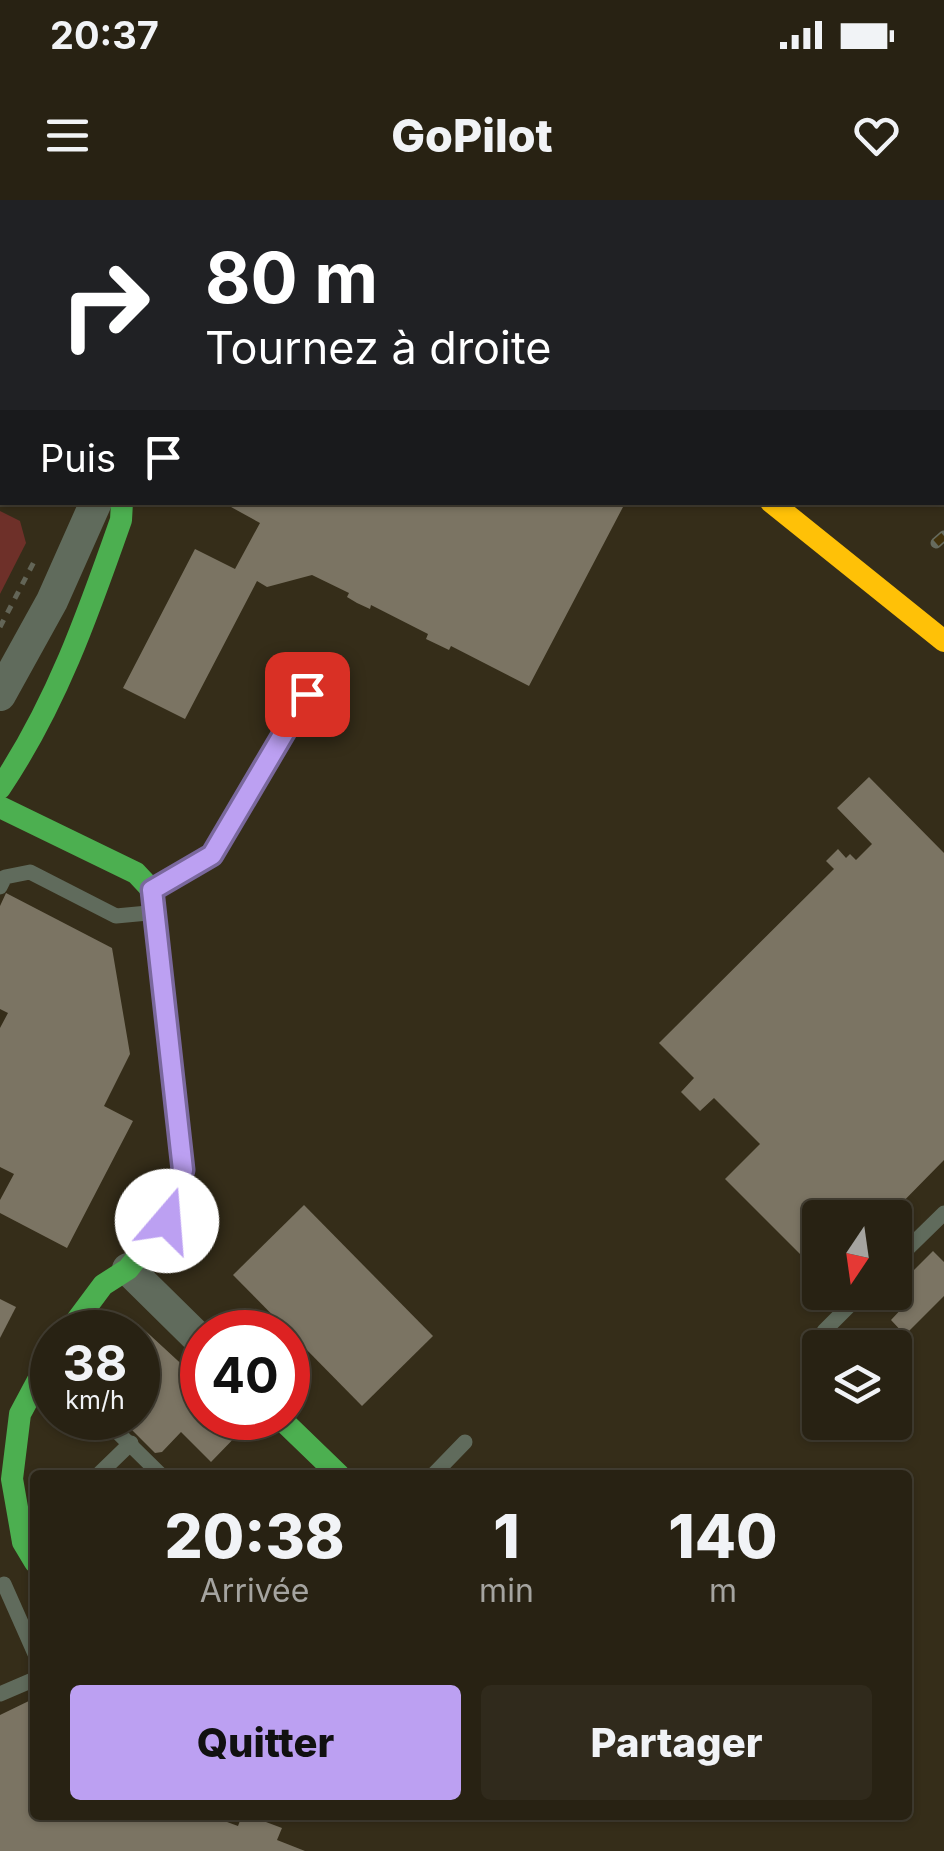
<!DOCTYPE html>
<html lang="fr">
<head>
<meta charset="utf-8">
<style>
	:root { --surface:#282213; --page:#302a1c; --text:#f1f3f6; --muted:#a5a4a0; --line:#443f33; --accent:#bca0f2 }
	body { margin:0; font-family:Inter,sans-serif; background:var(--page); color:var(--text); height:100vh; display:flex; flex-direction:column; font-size:38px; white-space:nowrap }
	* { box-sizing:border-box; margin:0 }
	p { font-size:32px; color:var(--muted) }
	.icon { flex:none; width:55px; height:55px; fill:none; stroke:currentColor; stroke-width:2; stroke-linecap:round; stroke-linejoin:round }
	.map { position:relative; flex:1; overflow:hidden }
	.side { position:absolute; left:30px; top:1270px; width:882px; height:350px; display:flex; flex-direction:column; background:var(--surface); border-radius:10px; box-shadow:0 2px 8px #0004,0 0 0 2px var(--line) }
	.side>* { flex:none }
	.hud { position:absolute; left:0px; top:0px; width:945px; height:305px; box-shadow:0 2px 8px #0004,0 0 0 2px var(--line); background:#202124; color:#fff; overflow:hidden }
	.needle { width:65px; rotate:193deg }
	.buttons { position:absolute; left:802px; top:1000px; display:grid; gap:20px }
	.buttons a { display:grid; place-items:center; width:110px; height:110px; border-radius:10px; background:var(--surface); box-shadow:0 2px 8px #0004,0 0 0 2px var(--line); font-size:50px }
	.speed { position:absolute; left:30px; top:1110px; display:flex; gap:20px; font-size:50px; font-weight:700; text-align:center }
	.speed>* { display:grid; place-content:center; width:130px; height:130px; border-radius:50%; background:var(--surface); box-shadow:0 2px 8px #0004,0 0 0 2px var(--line); line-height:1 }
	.speed small { font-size:25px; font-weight:400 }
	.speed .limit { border:15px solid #d22; background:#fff; color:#111 }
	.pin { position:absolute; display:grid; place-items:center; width:85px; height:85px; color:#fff; margin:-42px; border-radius:20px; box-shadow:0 5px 15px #0006 }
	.me { position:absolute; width:110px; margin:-55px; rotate:18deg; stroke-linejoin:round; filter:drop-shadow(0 0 8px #0008) }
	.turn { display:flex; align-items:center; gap:35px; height:210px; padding:0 40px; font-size:45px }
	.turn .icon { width:130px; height:130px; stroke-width:2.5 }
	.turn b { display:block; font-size:70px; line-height:85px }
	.then { display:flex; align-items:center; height:95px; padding:0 40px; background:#0003; gap:20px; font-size:38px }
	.eta { display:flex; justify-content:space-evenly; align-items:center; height:170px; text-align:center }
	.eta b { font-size:60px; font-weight:800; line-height:70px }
	.action { display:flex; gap:20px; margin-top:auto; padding:20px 40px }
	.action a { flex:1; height:115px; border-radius:10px; background:var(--accent); color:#111; font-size:40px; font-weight:800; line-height:115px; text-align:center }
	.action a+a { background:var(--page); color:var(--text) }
	.status { display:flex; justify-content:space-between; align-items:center; height:70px; padding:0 50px; background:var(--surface); direction:ltr }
	.status svg { height:28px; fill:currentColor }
	header { display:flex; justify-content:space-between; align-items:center; height:130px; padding:0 40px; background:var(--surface); font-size:45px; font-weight:800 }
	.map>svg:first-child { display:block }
	.green { fill:#6e3029 }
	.building { fill:#7b7463 }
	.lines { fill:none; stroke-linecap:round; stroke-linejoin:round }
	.path { stroke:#636557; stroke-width:5; stroke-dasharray:8 8; stroke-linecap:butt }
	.lane { stroke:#606b5c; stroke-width:15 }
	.street { stroke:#606b5c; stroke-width:32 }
	.fast { stroke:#4caf50; stroke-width:22 }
	.slow { stroke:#ffc107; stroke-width:22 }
	.rail-casing { stroke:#666b5e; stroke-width:11 }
	.rail { stroke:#42320c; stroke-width:8; stroke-dasharray:22; stroke-linecap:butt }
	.route-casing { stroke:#7a689d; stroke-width:25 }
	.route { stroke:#bca0f2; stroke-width:18 }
</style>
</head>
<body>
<div class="status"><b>20:37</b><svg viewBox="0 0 49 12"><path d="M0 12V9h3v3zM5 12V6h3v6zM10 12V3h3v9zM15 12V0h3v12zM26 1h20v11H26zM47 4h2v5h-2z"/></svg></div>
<header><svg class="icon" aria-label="menu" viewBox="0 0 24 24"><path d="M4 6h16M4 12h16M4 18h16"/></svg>GoPilot<svg class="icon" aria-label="heart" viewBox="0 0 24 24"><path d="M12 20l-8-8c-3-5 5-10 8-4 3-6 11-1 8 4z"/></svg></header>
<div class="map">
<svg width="944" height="1651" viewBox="0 0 944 1651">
	<rect width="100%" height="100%" fill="#352d19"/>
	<!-- green -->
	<path class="green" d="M0,311L20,321L26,343L0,394Z"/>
	<!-- building -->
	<g class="building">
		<path d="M222,302H614L623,307L529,486L451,446L449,450L426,439L428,434L371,405L370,409L357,403L347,397L349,393L312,375L267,387L257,381L185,519L123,488L195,349L235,369L260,323Z"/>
		<path d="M869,577L944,653V960L887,1018H820V1070L818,1072L725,979L760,944L714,898L700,911L681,892L694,878L659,843L834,669L826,661L838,649L846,658L850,654L856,660L872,644L837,608Z"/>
		<path d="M6,693L112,748L130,854L104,906L133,921L67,1048L0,1013V1000L14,974L0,967V828L8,813L0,809V706Z"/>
		<path d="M304,1005L433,1136L362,1206L233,1075Z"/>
		<path d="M933,1051L944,1062V1096L905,1135L891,1120L905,1105L902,1102L905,1099L895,1089Z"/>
		<path d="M0,1099L16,1107L0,1138Z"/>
		<path d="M138,1124L202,1183V1218H233L244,1228L211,1262L181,1232L162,1252L155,1253L120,1218H138V1132H130Z"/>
		<path d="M35,1498V1615H208L238,1626L241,1618L247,1615L282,1628L277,1640L305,1651H0V1515Z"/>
	</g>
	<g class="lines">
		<!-- path -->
		<path class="path" d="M0,427L36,358"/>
		<!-- lane -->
		<g class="lane">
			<path d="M0,687L5,677L30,672L116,716L148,713"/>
			<path d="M152,689L213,655L307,494"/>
			<path d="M895,1061L944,1013"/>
			<path d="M824,1131L863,1092"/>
			<path d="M103,1218L161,1275"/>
			<path d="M98,1275L131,1243"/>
			<path d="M433,1275L465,1242"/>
			<path d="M4,1384L35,1454"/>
			<path d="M0,1494L35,1479"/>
		</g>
		<!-- street -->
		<g class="street">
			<path d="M393,0L396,2"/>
			<path d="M240,2L242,0"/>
			<path d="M0,495L52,401L96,302"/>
			<path d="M128,1069L202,1142"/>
		</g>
		<!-- fast -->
		<g class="fast">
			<path d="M0,588C56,505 88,414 121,320L122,302"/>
			<path d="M0,607L136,673L151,689L154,712L183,970L167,1021L128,1069L103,1085L68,1132"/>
			<path d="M280,1218L339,1275"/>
			<path d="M35,1362L23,1342L12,1279L20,1214L52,1154"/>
		</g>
		<!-- slow -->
		<path class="slow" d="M771,302L944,441"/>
		<!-- rail casing -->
		<g class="rail-casing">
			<path id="rail" d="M936,343L944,336"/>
		</g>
		<!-- rail -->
		<use href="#rail" class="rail"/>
	</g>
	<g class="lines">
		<!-- route casing -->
		<g class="route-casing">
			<path id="route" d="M167,1021L183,970L152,690L212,655L307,494"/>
		</g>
		<!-- route -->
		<use href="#route" class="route"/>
	</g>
</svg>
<div class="buttons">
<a><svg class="needle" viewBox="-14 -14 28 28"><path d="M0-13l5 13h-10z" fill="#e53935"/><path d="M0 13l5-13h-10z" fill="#a5a4a0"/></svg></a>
<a><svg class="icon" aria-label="layers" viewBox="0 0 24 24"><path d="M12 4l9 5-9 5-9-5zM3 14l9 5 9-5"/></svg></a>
</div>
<div class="speed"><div>38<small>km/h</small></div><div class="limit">40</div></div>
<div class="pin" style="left:307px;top:494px;background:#d93025"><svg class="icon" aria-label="arrive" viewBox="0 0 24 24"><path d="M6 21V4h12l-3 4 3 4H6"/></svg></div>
<svg class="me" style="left:167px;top:1021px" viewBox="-20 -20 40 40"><circle r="19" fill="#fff"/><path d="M0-13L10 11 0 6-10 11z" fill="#bca0f2"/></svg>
<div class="hud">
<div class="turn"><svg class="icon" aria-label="right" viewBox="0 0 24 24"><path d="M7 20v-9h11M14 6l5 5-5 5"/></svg><div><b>80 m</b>Tournez à droite</div></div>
<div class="then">Puis<svg class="icon" aria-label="arrive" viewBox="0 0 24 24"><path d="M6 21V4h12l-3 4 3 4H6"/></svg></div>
</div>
<section class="side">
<div class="eta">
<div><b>20:38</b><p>Arrivée</p></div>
<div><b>1</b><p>min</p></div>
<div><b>140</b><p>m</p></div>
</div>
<div class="action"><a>Quitter</a><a>Partager</a></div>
</section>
</div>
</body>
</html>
